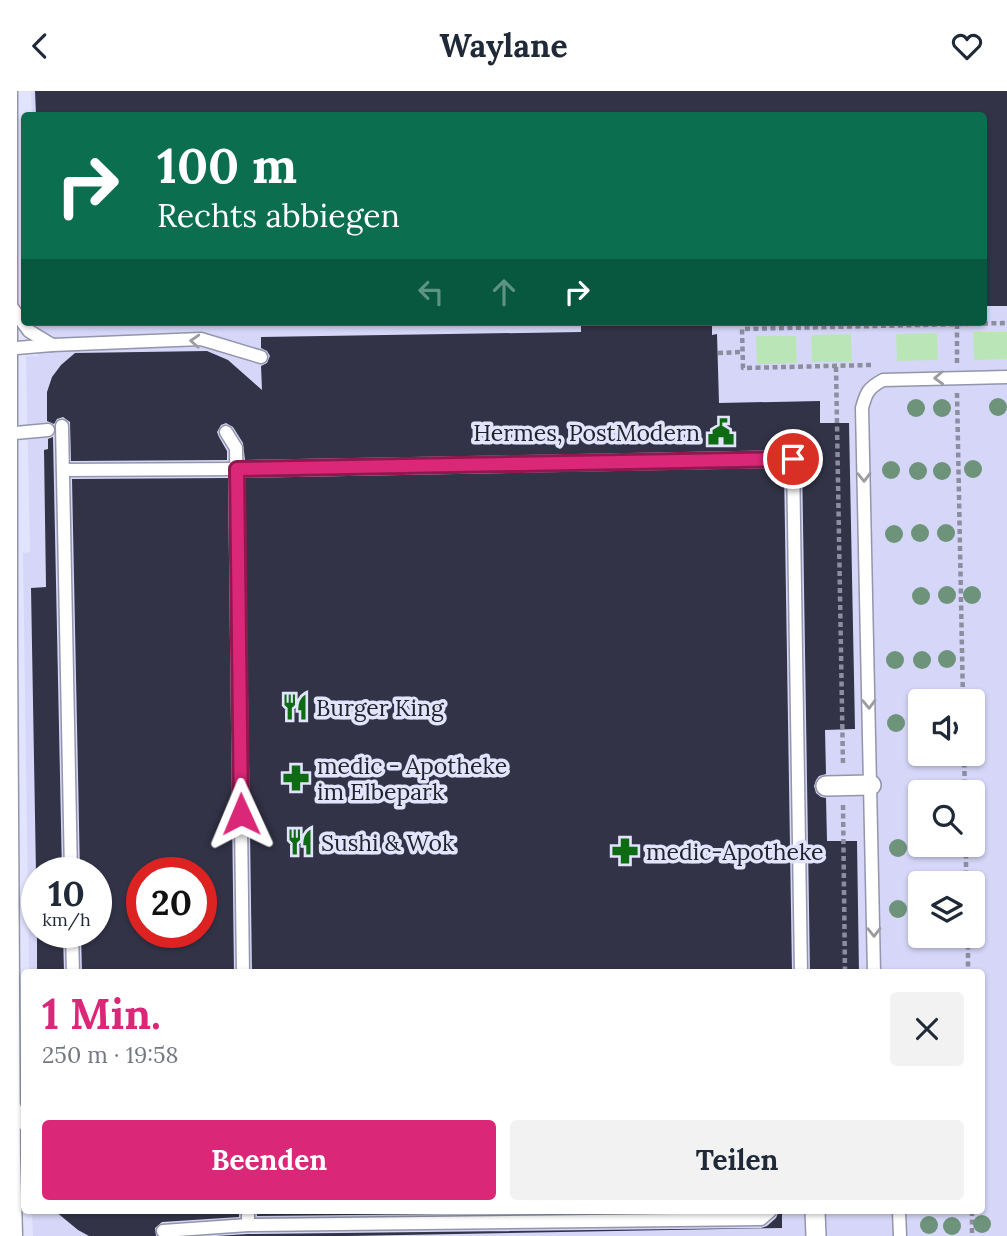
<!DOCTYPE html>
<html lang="de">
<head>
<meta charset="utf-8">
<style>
	:root { --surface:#fff; --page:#f2f2f3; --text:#1f2937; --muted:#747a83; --accent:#db2777 }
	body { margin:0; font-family:Lora,serif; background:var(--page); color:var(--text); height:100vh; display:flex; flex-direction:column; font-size:26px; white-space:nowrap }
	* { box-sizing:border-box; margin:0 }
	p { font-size:23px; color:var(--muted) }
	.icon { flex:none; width:38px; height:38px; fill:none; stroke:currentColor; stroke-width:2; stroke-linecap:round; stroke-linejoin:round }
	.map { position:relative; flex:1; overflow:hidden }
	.details { position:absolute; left:21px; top:878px; width:964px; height:245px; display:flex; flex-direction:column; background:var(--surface); border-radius:7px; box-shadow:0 2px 5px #0004 }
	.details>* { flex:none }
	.hud { position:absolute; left:21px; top:21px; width:966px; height:214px; border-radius:7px; box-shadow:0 2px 5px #0004; background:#0b6e4f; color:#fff; overflow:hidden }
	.buttons { position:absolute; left:908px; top:598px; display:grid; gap:14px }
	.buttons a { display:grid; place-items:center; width:77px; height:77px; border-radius:7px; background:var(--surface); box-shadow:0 2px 5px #0004; font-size:35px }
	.speed { position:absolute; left:21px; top:766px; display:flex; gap:14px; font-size:35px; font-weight:700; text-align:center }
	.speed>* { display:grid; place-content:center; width:91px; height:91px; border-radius:50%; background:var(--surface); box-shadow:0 2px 5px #0004; line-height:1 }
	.speed small { font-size:18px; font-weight:400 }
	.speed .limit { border:10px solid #d22; background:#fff; color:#111 }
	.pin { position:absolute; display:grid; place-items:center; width:60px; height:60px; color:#fff; margin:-30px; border:4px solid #fff; border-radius:50%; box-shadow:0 2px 7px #0007 }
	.me { position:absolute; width:77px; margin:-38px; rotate:359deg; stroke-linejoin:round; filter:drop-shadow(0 0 5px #0008) }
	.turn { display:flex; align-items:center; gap:24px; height:147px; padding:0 21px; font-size:32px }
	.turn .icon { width:91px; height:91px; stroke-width:2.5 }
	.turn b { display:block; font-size:49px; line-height:60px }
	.lanes { display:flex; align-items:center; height:66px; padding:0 21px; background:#0003; justify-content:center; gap:35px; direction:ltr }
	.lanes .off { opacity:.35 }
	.round { display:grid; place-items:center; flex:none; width:74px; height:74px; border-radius:7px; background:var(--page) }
	.head { display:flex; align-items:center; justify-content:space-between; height:119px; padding:0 21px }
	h1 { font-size:42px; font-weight:700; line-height:52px; color:var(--accent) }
	.action { display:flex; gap:14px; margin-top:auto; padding:14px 21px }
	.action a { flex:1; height:80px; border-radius:7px; background:var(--accent); color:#fff; font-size:28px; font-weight:700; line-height:80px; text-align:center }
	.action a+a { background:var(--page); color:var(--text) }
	header { display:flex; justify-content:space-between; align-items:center; height:91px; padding:0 21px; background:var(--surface); font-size:32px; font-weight:700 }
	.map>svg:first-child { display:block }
	.built { fill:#d6d7f8; fill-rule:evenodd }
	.green { fill:#bae6b7 }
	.building { fill:#323347; fill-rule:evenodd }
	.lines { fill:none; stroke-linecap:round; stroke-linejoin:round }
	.service-casing { stroke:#9395ac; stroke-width:15 }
	.pedestrian-casing { stroke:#9395ac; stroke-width:22 }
	.minor-casing { stroke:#9395ac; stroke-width:27 }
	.path { stroke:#8c8d9f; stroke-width:4.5; stroke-dasharray:5 3.5; stroke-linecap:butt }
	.service { stroke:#fff; stroke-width:12 }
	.pedestrian { stroke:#fff; stroke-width:19 }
	.minor { stroke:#fff; stroke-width:24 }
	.tree { fill:#6d937b }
	.oneway { stroke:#9c9ca0 }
	.route-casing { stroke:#8e194d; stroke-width:18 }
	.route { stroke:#db2777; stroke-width:12 }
	.labels { text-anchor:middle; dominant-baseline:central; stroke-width:7; stroke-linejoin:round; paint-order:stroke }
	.poi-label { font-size:23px; fill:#22222b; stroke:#e2e4fd; text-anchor:start }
</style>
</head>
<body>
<header><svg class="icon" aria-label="back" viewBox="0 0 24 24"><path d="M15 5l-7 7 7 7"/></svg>Waylane<svg class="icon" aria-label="heart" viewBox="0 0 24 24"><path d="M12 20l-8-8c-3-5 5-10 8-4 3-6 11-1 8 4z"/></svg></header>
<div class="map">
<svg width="1007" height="1145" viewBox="0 0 1007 1145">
	<rect width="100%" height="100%" fill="#e2e4fd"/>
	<!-- built -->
	<path class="built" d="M31,0H1007V1145H33L32,1120H982V882H29L23,462L30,461L26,265H37V231H984V24H32ZM920,611H973V663H920ZM920,702H973V754H920ZM37,782H96V842H37ZM142,782H201V842H142ZM920,793H973V845H920Z"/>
	<!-- green -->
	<g class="green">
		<path d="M973,241H1007V268L974,269Z"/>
		<path d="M937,242L938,269L897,270L896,243Z"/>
		<path d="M851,243L852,271H812L811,244Z"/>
		<path d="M756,245H796L797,272L757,273Z"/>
	</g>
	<!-- building -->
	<g class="building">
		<path d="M35,0H1007V215H984V24H36Z"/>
		<path d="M581,231H712V244L717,243L719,312L820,310V332H849L855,638L825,639L826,683L819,685L816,689L814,695L816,702L821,706L826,707L827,750H857L859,882H810L802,368L798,361L793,359L245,369L243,352L233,336L226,332L221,334L217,341L219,346L227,360V369L71,370L70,331L63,326L57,328L54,333L47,330V301L52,286L61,274L75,262L207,260L228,269L262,299L261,275L267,272L270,265L267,260L261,257V246L581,241Z"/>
		<path d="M53,346L62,782H36L31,497L46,496L44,359L48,358V348Z"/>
		<path d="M784,377L792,882H252L245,387Z"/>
		<path d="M228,387L234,882H82L81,842H96V782H80L72,388ZM142,782H201V842H142Z"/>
		<path d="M37,842H63L64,882H37Z"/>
		<path d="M55,1120H239V1126L162,1131L155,1137L156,1145H89L78,1139Z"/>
		<path d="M257,1120H697L257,1125Z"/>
		<path d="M779,1120H782V1137L347,1145H216L248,1143L761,1137L767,1135L776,1127Z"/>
	</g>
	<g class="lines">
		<!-- service casing -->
		<g class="service-casing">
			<g id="service">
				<path d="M8,211L29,240L52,254"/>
				<path d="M5,258L52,254L201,248L261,266"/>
				<path d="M62,335L71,782"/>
				<path d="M226,341L236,357L243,882"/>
				<path d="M4,343L48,339"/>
				<path d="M63,379L237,378L793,368L801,882"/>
				<path d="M72,842L73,882"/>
				<path d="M874,882L862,317C866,302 868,297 883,289L1007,286"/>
				<path d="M12,1012L24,1033"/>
				<path d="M248,1120V1134"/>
				<path d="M899,1120L900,1145"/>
				<path d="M163,1140L248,1134L761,1128L770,1120"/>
			</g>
		</g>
		<!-- pedestrian casing -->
		<g class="pedestrian-casing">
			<g id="pedestrian">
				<path d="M826,695L871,694"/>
				<path d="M815,1120L816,1145"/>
			</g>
		</g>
		<!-- minor casing -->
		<g class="minor-casing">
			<path id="minor" d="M5,0V551L8,1066L10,1145"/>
		</g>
		<!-- path -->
		<g class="path">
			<path d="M718,262L742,261"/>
			<path d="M957,272V232"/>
			<path d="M871,274L743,277L742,238L1007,232"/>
			<path d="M836,276L843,674"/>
			<path d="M957,302L963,611"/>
			<path d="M964,663L965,702"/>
			<path d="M843,714L845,882"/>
			<path d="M966,754V793"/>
			<path d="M968,845V882"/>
			<path d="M972,1120V1145"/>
		</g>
		<!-- service -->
		<use href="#service" class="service"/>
		<!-- pedestrian -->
		<use href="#pedestrian" class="pedestrian"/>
		<!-- minor -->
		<use href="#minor" class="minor"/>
	</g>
	<!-- trees -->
	<g class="tree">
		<circle cx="998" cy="316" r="9"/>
		<circle cx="916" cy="317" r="9"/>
		<circle cx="942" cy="317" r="9"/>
		<circle cx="973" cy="378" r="9"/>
		<circle cx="891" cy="379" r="9"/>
		<circle cx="918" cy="380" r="9"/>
		<circle cx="942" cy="380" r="9"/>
		<circle cx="920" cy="442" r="9"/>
		<circle cx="946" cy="442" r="9"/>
		<circle cx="894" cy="443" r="9"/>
		<circle cx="947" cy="504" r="9"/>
		<circle cx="972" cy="504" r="9"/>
		<circle cx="921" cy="505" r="9"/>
		<circle cx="947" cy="568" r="9"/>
		<circle cx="895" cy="569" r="9"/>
		<circle cx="922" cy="569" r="9"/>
		<circle cx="896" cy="632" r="9"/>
		<circle cx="898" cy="757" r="9"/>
		<circle cx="898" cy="818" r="9"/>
		<circle cx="982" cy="1133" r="9"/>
		<circle cx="929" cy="1134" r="9"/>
		<circle cx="952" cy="1135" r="9"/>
	</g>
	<!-- one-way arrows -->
	<defs><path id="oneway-chevron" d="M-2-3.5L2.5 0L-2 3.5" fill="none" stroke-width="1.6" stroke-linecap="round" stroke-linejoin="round" transform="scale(1.75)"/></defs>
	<g class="oneway">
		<use href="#oneway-chevron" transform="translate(195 250) rotate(-177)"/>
		<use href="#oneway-chevron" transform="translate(939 287) rotate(178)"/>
		<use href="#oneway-chevron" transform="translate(864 386) rotate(89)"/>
		<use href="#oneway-chevron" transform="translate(869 613) rotate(89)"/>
		<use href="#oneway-chevron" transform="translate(874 841) rotate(89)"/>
	</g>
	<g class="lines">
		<!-- route casing -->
		<g class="route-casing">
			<path id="route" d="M241,723L237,378L793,368"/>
		</g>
		<!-- route -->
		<use href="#route" class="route"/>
	</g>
	<!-- icons -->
	<defs>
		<g id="civic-bare" transform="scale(2.1)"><path d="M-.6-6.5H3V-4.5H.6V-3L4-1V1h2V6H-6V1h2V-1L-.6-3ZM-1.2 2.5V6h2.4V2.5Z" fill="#0e6a13" stroke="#e2e4fd" stroke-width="2.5" paint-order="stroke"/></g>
		<g id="restaurant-bare" transform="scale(2.1)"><path d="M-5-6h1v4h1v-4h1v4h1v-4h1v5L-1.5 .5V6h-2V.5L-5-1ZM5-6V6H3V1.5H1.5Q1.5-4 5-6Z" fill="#0e6a13" stroke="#e2e4fd" stroke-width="2.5" paint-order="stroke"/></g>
		<g id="pharmacy-bare" transform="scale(2.1)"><path d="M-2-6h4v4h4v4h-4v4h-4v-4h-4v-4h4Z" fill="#0e6a13" stroke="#e2e4fd" stroke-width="2.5" paint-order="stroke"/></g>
	</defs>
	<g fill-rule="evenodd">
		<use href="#civic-bare" x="721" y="341"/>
		<use href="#restaurant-bare" x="295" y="616"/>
		<use href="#pharmacy-bare" x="296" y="687"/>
		<use href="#restaurant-bare" x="300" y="751"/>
		<use href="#pharmacy-bare" x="625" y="760"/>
	</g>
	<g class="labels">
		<!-- poi labels -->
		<g class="poi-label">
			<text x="700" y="341" text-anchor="end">Hermes, PostModern</text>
			<text x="316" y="616">Burger King</text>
			<text x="317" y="674">medic - Apotheke<tspan x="317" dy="26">im Elbepark</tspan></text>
			<text x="321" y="751">Sushi &amp; Wok</text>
			<text x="646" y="760">medic-Apotheke</text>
		</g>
	</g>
</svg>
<div class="buttons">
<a><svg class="icon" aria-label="sound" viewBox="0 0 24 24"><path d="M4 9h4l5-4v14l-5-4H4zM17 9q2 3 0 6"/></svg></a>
<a><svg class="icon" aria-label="search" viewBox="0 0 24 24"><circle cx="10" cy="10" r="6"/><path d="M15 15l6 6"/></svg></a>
<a><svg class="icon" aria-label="layers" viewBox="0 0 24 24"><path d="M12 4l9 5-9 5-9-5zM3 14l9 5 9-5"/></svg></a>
</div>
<div class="speed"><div>10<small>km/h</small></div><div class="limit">20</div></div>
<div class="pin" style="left:793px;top:368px;background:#d93025"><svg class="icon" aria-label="arrive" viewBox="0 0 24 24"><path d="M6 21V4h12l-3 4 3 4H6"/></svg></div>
<svg class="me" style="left:241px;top:723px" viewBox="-20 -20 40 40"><path d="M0-17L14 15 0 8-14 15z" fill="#db2777" stroke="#fff" stroke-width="4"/></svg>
<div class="hud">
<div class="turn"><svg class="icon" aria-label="right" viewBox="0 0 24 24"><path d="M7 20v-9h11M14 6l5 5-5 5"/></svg><div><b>100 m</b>Rechts abbiegen</div></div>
<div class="lanes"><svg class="icon off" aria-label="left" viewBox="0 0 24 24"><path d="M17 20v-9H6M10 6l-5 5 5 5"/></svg><svg class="icon off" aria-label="ahead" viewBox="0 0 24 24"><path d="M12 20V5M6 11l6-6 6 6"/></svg><svg class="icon" aria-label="right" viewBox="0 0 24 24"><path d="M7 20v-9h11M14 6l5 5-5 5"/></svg></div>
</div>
<section class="details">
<div class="head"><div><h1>1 Min.</h1><p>250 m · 19:58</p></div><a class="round"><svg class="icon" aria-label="close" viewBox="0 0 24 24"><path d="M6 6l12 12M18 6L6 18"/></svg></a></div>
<div class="action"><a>Beenden</a><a>Teilen</a></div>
</section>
</div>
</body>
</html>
